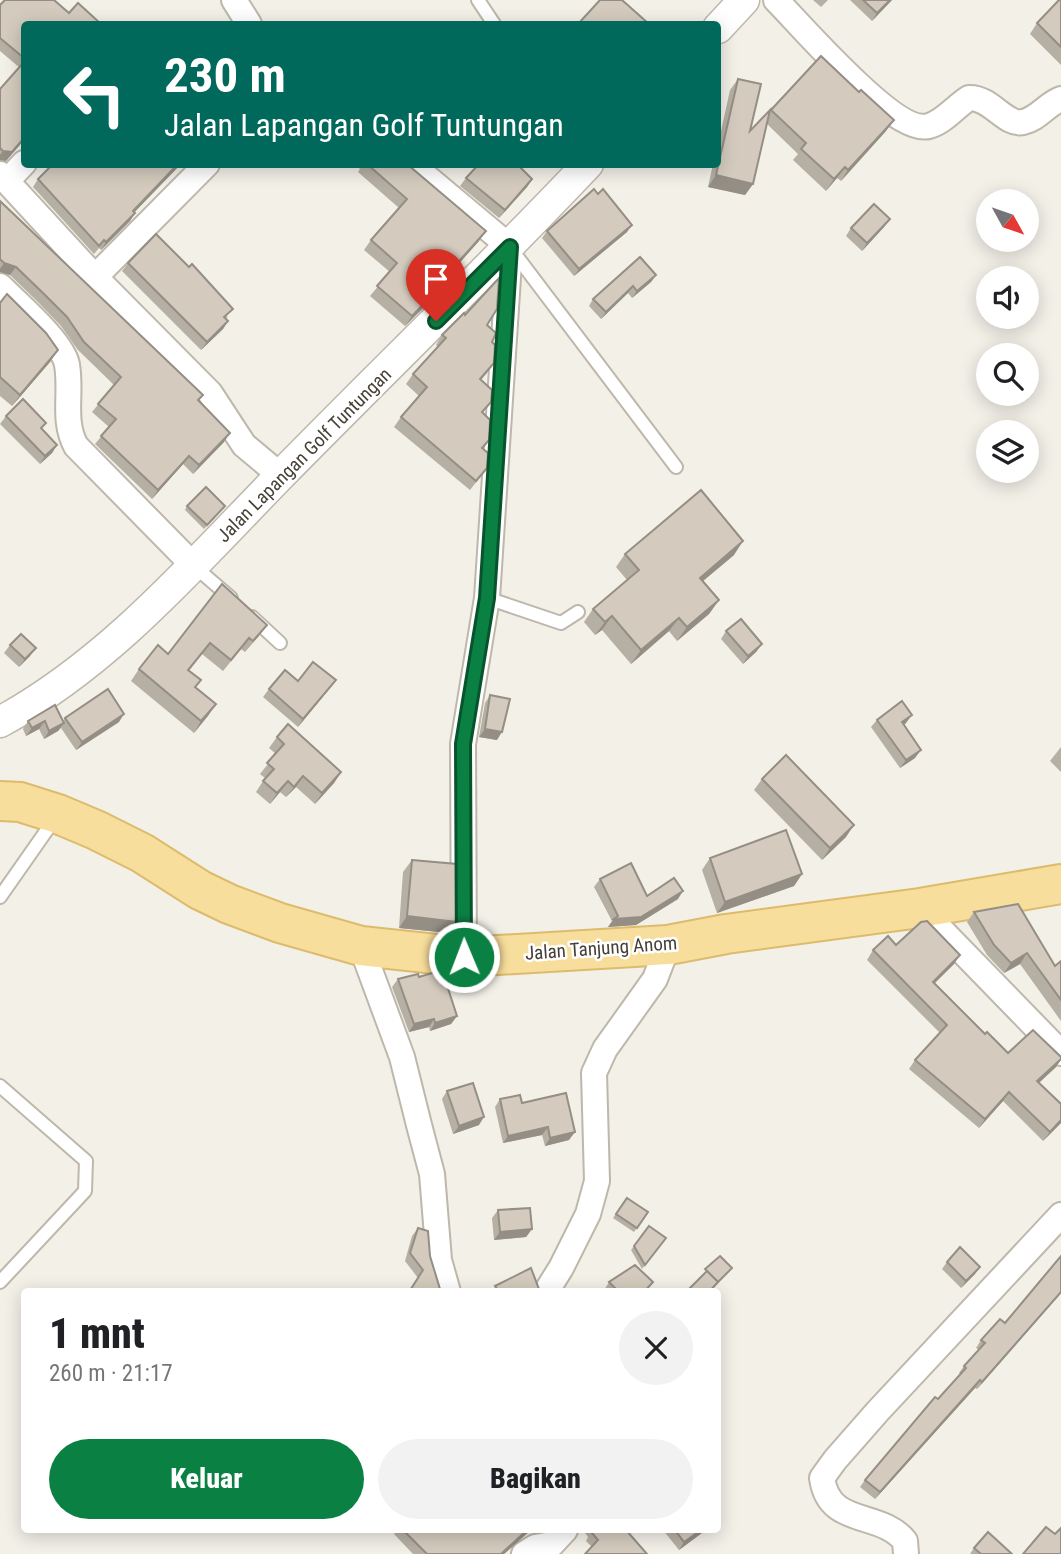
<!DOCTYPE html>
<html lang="id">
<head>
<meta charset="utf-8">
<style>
	:root { --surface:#fff; --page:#f2f2f2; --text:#202124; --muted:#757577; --accent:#0b8043 }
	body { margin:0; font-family:"Roboto Condensed",sans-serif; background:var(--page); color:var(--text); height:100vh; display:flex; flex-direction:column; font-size:26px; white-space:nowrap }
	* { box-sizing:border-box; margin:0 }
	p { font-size:23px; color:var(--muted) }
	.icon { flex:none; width:38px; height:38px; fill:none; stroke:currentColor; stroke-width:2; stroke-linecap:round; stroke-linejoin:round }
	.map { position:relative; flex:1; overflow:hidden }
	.side { position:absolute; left:21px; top:1288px; width:700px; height:245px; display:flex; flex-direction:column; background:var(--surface); border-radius:7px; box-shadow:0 4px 18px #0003 }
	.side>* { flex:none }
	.banner { position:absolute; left:21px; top:21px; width:700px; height:147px; border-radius:7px; box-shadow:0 4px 18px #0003; background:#00695c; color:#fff; overflow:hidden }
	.needle { width:46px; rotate:130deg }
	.tools { position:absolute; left:976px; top:189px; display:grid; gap:14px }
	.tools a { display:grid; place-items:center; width:63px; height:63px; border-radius:50%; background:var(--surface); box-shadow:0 4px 18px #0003; font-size:35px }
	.pin { position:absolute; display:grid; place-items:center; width:60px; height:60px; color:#fff; margin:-72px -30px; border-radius:50% 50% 50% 0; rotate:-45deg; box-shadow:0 0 7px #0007 }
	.pin .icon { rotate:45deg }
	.me { position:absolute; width:77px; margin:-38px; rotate:359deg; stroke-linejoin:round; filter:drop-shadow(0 0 5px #0008) }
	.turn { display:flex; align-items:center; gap:24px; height:147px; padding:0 28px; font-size:32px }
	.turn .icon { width:91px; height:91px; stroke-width:2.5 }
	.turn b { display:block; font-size:49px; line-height:60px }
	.round { display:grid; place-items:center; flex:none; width:74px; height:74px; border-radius:37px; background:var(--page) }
	.headline { display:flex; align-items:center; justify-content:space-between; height:119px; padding:0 28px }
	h1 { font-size:42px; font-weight:800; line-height:52px }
	.cta { display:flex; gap:14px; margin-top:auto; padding:14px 28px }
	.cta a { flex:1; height:80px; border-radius:42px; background:var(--accent); color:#fff; font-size:28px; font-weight:800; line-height:80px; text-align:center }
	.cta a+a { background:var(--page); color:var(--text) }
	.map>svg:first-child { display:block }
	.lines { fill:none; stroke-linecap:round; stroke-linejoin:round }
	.service-casing { stroke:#beb7ab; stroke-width:16 }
	.minor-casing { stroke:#beb7ab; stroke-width:28 }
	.tertiary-casing { stroke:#beb7ab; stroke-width:33 }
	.primary-casing { stroke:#dcbb6c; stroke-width:42 }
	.service { stroke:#fff; stroke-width:12 }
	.minor { stroke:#fff; stroke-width:24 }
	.tertiary { stroke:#fff; stroke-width:30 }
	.primary { stroke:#f8de9c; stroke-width:38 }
	.wall { fill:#b6afa3 }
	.shaded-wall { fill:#948e85 }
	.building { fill:#d4cbbe; stroke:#948e85; stroke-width:2 }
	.route-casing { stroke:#07532c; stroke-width:18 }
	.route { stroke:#0b8043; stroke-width:12 }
	.labels { text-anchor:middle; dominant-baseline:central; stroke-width:5; stroke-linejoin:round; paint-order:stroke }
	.street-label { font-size:19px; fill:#464037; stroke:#fff }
</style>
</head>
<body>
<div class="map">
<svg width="1061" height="1554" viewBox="0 0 1061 1554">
	<rect width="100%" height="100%" fill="#f3f0e8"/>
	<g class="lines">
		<!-- service casing -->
		<g class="service-casing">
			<g id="service">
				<path d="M478,0L494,24"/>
				<path d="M512,250L676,467"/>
				<path d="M194,566L231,598"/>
				<path d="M487,598L561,623L578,612"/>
				<path d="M252,617L280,643"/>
				<path d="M0,897L56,817"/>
				<path d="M0,1086L86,1161L85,1191L0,1282"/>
			</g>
		</g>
		<!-- minor casing -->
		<g class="minor-casing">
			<g id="minor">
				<path d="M234,0L249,24"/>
				<path d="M776,0C801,25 895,136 929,126C944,122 956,106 969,98C991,97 1005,126 1023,122C1038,119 1047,104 1061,99"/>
				<path d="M411,164L510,247L487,598L463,744L464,957"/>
				<path d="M0,174L95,277L210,393L244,445L281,476"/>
				<path d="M7,181L24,163"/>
				<path d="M95,277L207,164"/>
				<path d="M0,286C17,303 64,343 67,365C72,394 62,420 76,446L193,565"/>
				<path d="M920,908L1061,1053"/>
				<path d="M361,946L402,1057L419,1125L432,1174L439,1260L448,1292"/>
				<path d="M546,1292L561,1268L588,1214L597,1181L594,1073L605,1049L655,979L668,945"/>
				<path d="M524,1554L535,1547L552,1544L565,1530"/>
				<path d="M906,1554L905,1541C880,1510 829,1528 822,1478L835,1460L878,1411L1061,1215"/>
			</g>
		</g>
		<!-- tertiary casing -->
		<g class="tertiary-casing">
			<g id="tertiary">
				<path d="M718,28L744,0"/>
				<path d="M0,722C109,663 192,566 278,478C381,373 487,271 588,164"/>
			</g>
		</g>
		<!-- primary casing -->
		<g class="primary-casing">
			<path id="primary" d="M0,801L20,802L58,814L96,830L142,853L200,890L229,904L280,923L361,946L464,957L668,945L726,934L920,908L1061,884"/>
		</g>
		<!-- service -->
		<use href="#service" class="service"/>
		<!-- minor -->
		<use href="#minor" class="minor"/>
		<!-- tertiary -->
		<use href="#tertiary" class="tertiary"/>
		<!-- primary -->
		<use href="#primary" class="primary"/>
	</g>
	<!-- wall -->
	<g class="wall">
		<path d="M813,0H828L821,7Z"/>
		<path d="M850,0H892L872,21Z"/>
		<path d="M1061,0V65L1030,34L1037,23Z"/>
		<path d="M0,5L69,13L101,24H24V140L6,161L0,160V89L20,68L0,51Z"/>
		<path d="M821,56L886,131L841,181L837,178L826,191L793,160L798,154L767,124L753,184L745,195L708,187L713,164H718V145L730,90L738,79L750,131Z"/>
		<path d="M53,164H181L134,212L135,213L130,221L101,250L99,248L94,254L33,187L38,179Z"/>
		<path d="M355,164H407L479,241L446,278L432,299L405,326L370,296L390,272L364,250L371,240L399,208L358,172L360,169Z"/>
		<path d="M466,178L532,179L527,187L499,218L460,186Z"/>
		<path d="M0,201L199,400L224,442L193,474L183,464L152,499L95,444L109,427L92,412L114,385L78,350L61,326L38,302L10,275L0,272Z"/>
		<path d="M890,219L884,227L862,251L846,236L851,228Z"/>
		<path d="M547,231L627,232L574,276L542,238Z"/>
		<path d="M128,263L228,317L226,318L228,321L223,329L201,350L122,271Z"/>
		<path d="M656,275L651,282L632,298L628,293L601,319L589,306L593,299Z"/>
		<path d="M0,303L58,350L50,362L12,406L0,396Z"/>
		<path d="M487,325L492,342L487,373L481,380L483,413L489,440L483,449L487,468L470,490L394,427L401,417L419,396L406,384L413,374L438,347L436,345L442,335Z"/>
		<path d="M6,416L42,429L57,445L52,453L40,464L0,424Z"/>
		<path d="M187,506L222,510L204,529L185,510Z"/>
		<path d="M625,554L734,555L703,581L719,600L709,614L677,641L669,631L631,664L602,630L595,635L584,622L593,609L627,580L616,567Z"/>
		<path d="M222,584L259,636L245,652L241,649L223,671L202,654L189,671L196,688L216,704L194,733L131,681L139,669L168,654Z"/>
		<path d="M726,631L762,644L756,652L743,664L721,639Z"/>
		<path d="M10,645L30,656L19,667L4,653Z"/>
		<path d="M336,680L298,727L263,697L269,689L298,681Z"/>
		<path d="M490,695L497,740L479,737L485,703Z"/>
		<path d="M65,718L119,722L76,750L61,728L58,731L44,739L39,729L26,736L23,729L28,721H63Z"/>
		<path d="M877,720L906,723L904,725L915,758L900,768L871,727Z"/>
		<path d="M277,737L341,772L334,783L315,804L296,787L286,797L280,792L270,804L256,792L265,778L260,774L276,754L269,748Z"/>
		<path d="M1061,747V772L1050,761Z"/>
		<path d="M762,779L846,837L822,860L754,790Z"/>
		<path d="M710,858L802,874L794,886L717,913L702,870Z"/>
		<path d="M412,860L457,922L449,933L399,928L403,872Z"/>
		<path d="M600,879L647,896L678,899L636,925L608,927L612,921L594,887Z"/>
		<path d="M974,912L1055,966L1061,961V1021L1020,964L1004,973L987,955L967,922Z"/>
		<path d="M896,945L960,955L954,964L934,983L985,1034L1008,1053L1061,1060L1056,1067L1039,1083L1061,1104V1123L1043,1141L1003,1101L979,1128L909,1069L915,1060L940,1033L867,960L873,950Z"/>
		<path d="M419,977L457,1016L451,1024L430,1031L429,1027L409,1032L392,987L398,979Z"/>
		<path d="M447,1091L479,1125L453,1134L442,1099Z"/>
		<path d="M500,1099L522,1103L569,1140L545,1146L542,1135L503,1143L495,1107Z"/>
		<path d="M627,1198L648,1212L634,1232L613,1218Z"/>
		<path d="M498,1210L532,1229L526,1237L494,1240L492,1218Z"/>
		<path d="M649,1226L666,1238L642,1269L631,1250Z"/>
		<path d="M418,1228L430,1256L440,1289L418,1278L405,1261L412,1236Z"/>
		<path d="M1061,1256V1293L977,1389L975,1388L875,1499L860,1487L865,1480L960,1374L959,1373L964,1366L979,1350L976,1348L981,1340L1005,1323Z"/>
		<path d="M947,1262L975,1274L961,1288L942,1269Z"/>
		<path d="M609,1282L644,1292H603Z"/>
		<path d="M398,1530H531L504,1554H413L394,1534Z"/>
		<path d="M583,1530H632L628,1532L592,1547L586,1541L588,1537Z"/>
		<path d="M663,1530H706L679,1550Z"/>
		<path d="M974,1548L1012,1554H970Z"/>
	</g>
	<!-- shaded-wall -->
	<g class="shaded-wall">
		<path d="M890,0H892L872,21L877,13Z"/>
		<path d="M894,120L886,131L841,181L848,170Z"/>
		<path d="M24,138V140L6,161L0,160V155L3,151Z"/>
		<path d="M178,164H181L128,219L133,211Z"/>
		<path d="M845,167L837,178L826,191L834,179Z"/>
		<path d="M716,175L753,184L745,195L708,187Z"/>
		<path d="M532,179L527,187L499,218L505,210Z"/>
		<path d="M135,213L130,221L101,250L106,242Z"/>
		<path d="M890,219L884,227L862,251L867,243Z"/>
		<path d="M632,225L627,232L574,276L579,269Z"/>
		<path d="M486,231L479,241L445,279L452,269Z"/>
		<path d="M4,263L16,267L10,275L0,272V269Z"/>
		<path d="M656,275L651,282L632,298L637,291Z"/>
		<path d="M633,286L628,293L601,319L606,312Z"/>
		<path d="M438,289L432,299L405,326L412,316Z"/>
		<path d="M228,321L223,329L201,350L207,342Z"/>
		<path d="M58,350L50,362L12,406L20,395Z"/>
		<path d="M230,433L224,442L193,474L199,465Z"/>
		<path d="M57,445L52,453L40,464L45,456Z"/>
		<path d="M189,456L183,464L152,499L158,490Z"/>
		<path d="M743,541L734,555L691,591L700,578Z"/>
		<path d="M719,600L709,614L677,641L687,627Z"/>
		<path d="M612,616L602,630L595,635L605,622Z"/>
		<path d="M679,618L669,631L631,664L641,650Z"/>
		<path d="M762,644L756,652L743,664L748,656Z"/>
		<path d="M36,648L30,656L19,667L25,659Z"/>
		<path d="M336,680L330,688L298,727L303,719Z"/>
		<path d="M216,704L208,716L194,733L201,721Z"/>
		<path d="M124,714L119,722L76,750L82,742Z"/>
		<path d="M912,715L906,723L896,730L902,722Z"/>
		<path d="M45,721L39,729L26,736L32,728Z"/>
		<path d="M64,723L58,731L44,739L49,731Z"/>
		<path d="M485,729L502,732L497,740L479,737Z"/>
		<path d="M921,750L915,758L900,768L906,760Z"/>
		<path d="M341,772L334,783L315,804L322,793Z"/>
		<path d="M303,776L296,787L286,797L294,787Z"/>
		<path d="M288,781L280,792L270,804L277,793Z"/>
		<path d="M854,825L846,837L822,860L830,848Z"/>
		<path d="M802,874L794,886L717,913L725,902Z"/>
		<path d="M683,891L678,899L636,925L608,927L614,919Z"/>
		<path d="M407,916L457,922L449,933L399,928Z"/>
		<path d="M1027,953L1020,964L1004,973L1011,963Z"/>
		<path d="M960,955L954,964L927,991L933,982Z"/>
		<path d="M457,1016L451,1024L430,1031L435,1023Z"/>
		<path d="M434,1019L429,1027L409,1032L414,1024Z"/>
		<path d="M1061,1059L1056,1067L1031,1090L1037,1081Z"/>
		<path d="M1009,1092L1003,1101L979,1128L985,1119Z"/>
		<path d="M484,1117L479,1125L453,1134L459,1126Z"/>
		<path d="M1061,1120V1123L1043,1141L1050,1132Z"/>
		<path d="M548,1127L542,1135L503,1143L508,1136Z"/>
		<path d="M575,1132L569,1140L545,1146L550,1138Z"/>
		<path d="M532,1229L526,1237L494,1240L500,1232Z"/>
		<path d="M980,1267L975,1274L961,1288L966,1281Z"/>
		<path d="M1061,1292V1293L977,1389L982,1382Z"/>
		<path d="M980,1380L975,1388L875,1499L880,1492Z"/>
		<path d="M527,1530H531L504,1554H501Z"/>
		<path d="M701,1530H706L679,1550L684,1542Z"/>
	</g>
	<!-- building -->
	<g class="building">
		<path d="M5,0H54L69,13L78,3L101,24H24V58L0,38V5Z"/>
		<path d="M600,0H622L649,24H578Z"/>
		<path d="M863,0H890L877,13Z"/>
		<path d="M1059,0H1061V47L1037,23Z"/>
		<path d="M821,56L859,92L861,90L894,120L848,170L845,167L834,179L801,149L806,143L771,110Z"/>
		<path d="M24,62V138L12,152L3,151L0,148V89Z"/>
		<path d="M738,79L761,84L750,131L770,110L753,184L716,175Z"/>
		<path d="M53,164H178L133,211L135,213L106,242L104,240L99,246L38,179Z"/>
		<path d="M367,164H407L486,231L452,269L438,289L412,316L377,286L397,263L371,240L407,199Z"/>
		<path d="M479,164H517L532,179L505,210L466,178Z"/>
		<path d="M594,189L598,194L603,189L632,225L579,269L547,231Z"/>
		<path d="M0,201L203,395L198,400L230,433L199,465L189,456L158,490L101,436L116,419L98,404L121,377L84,342L67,317L44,294L16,267L4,263L0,259Z"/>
		<path d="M874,204L890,219L867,243L851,228Z"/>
		<path d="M156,234L189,267L192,264L233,309L224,317L228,321L207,342L128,263Z"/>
		<path d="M640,257L656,275L637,291L633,286L606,312L593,299Z"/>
		<path d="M499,278L497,309L487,325L496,333L492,342L495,345L494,363L480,379L492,390L491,402L482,412L490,420L489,440L482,448L488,453L487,468L476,481L401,417L427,387L413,374L446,338L442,335L464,313L465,315Z"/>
		<path d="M7,294L46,333L58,350L20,395L0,377V303Z"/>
		<path d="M23,399L46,423L41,428L57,445L45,456L6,416Z"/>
		<path d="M206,487L225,506L207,525L187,506Z"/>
		<path d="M701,490L743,541L700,578L719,600L687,627L679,618L641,650L612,616L605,622L593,609L639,570L625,554Z"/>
		<path d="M222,584L267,625L253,641L249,638L231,660L210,643L188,670L201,680L195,687L216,704L201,721L139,669L158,645L168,654Z"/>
		<path d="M741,619L762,644L748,656L726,631Z"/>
		<path d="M21,634L36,648L25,659L10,645Z"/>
		<path d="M313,662L336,680L303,719L269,689L285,670L298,681Z"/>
		<path d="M108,689L124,714L82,742L65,718Z"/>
		<path d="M490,695L510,699L502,732L485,729Z"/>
		<path d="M902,701L912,715L902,722L921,750L906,760L877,720Z"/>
		<path d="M55,705L64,723L49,731L45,721L32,728L28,721Z"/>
		<path d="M288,724L341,772L322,793L303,776L294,787L288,781L277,793L263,781L274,769L267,763L284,744L277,737Z"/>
		<path d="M786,755L854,825L830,848L762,779Z"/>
		<path d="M786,830L802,874L725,902L710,858Z"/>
		<path d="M412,860L457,864V922L407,916Z"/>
		<path d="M631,863L647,896L674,878L683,891L641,917L614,919L618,916L600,879Z"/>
		<path d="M1018,904L1055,966L1061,961V1000L1027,953L1011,963L994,945L974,912Z"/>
		<path d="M927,921L960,955L933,982L985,1034L987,1032L1008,1053L1033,1030L1061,1057V1059L1037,1081L1061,1104V1120L1050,1132L1009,1092L985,1119L915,1060L947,1025L873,950L888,936L896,945L921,922Z"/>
		<path d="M442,970L457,1016L435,1023L434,1019L414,1024L398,979L418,974L419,977Z"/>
		<path d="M473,1083L484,1117L459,1126L447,1091Z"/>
		<path d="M566,1093L575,1132L550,1138L548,1127L508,1136L500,1099L520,1095L522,1103Z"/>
		<path d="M627,1198L648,1212L637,1228L616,1214Z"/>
		<path d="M530,1208L532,1229L500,1232L498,1210Z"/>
		<path d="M649,1226L666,1238L645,1265L634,1246Z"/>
		<path d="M418,1228L428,1231L430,1256L440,1289L442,1292H409L423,1270L410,1253Z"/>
		<path d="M960,1247L980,1267L966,1281L947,1262Z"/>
		<path d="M720,1256L732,1268L718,1282L705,1269Z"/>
		<path d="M1061,1256V1292L982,1382L980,1380L880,1492L865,1480L935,1397L938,1399L966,1368L964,1366L985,1343L981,1340L1000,1319L1005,1323Z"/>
		<path d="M635,1265L653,1282L644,1292H619L609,1282Z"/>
		<path d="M531,1268L540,1292H493L497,1289L495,1286Z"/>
		<path d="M707,1271L718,1282L709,1292H686Z"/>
		<path d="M1046,1527L1055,1534L1061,1528V1554H1023Z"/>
		<path d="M403,1530H527L501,1554H427Z"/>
		<path d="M594,1530H627H626L647,1554H585L598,1540L592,1533Z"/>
		<path d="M675,1530H701L684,1542Z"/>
		<path d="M988,1532L1012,1554H981L974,1548Z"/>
	</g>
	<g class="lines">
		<!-- route casing -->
		<g class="route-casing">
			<path id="route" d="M436,321L510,247L487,598L463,744L464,957"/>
		</g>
		<!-- route -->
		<use href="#route" class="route"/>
	</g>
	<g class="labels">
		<!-- street labels -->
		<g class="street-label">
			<text transform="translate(304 455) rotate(-45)">Jalan Lapangan Golf Tuntungan</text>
			<text transform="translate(601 948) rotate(-4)">Jalan Tanjung Anom</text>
		</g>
	</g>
</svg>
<div class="tools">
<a><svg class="needle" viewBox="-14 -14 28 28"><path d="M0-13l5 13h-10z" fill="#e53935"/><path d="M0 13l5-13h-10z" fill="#757577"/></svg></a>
<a><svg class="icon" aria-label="sound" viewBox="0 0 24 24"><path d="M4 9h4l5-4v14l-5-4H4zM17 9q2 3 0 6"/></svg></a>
<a><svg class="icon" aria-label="search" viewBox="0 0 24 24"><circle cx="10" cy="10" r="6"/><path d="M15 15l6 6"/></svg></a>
<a><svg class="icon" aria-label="layers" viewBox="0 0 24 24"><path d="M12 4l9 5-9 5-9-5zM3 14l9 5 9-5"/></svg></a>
</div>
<div class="pin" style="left:436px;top:321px;background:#d93025"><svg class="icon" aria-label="arrive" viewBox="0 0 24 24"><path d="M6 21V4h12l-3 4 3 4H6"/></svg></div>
<svg class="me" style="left:464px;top:957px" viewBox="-20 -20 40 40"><circle r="17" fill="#0b8043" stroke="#fff" stroke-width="3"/><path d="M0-11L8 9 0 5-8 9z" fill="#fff"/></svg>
<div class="banner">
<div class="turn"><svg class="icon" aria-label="left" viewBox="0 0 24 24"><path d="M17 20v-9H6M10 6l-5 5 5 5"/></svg><div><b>230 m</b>Jalan Lapangan Golf Tuntungan</div></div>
</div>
<section class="side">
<div class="headline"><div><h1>1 mnt</h1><p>260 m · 21:17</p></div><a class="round"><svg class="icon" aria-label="close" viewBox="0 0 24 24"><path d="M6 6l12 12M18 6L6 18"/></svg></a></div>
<div class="cta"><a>Keluar</a><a>Bagikan</a></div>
</section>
</div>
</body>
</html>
